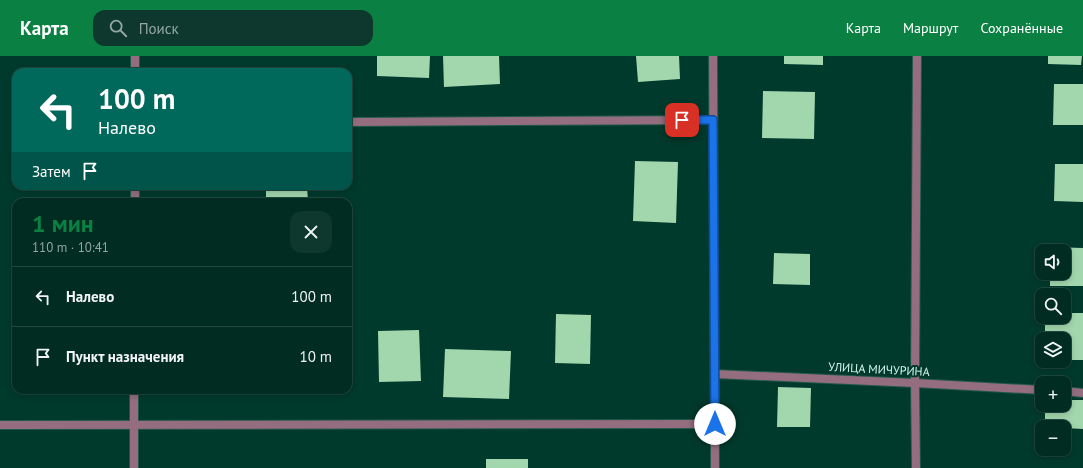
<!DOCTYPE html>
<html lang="ru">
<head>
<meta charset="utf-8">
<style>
	:root { --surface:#002c21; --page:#0e382e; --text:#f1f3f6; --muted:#95a7a5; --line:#22483f; --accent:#0b8043 }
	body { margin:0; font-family:"PT Sans",sans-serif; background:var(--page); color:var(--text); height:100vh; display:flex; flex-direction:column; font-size:15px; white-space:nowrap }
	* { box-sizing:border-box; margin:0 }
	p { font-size:13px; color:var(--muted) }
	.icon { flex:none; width:22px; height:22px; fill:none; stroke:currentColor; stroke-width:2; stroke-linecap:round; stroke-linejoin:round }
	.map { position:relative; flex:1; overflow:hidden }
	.details { position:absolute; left:12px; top:142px; width:340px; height:196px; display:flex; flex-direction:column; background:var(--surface); border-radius:12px; box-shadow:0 2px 6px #0003,0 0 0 1px var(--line) }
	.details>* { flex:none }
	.top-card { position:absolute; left:12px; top:12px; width:340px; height:122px; border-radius:12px; box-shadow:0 2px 6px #0003,0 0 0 1px var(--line); background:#00695c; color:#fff; overflow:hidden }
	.controls { position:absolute; left:1035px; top:188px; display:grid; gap:8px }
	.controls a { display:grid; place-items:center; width:36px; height:36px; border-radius:8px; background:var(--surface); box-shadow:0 2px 6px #0003,0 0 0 1px var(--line); font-size:20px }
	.pin { position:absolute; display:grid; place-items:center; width:34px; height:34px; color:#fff; margin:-17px; border-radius:8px; box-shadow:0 2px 6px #0006 }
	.me { position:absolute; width:44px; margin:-22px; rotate:0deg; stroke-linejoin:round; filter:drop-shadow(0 0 3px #0008) }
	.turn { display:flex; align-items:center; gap:14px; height:84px; padding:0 20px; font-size:18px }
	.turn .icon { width:52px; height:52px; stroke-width:2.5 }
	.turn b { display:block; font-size:28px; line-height:34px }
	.then { display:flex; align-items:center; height:38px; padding:0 20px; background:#0003; gap:8px; font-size:15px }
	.round { display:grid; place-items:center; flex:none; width:42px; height:42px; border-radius:12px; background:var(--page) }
	.headline { display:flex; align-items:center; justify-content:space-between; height:68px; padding:0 20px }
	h1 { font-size:24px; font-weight:700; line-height:30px; color:var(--accent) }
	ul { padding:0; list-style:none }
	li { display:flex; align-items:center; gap:12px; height:60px; padding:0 20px; border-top:1px solid var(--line) }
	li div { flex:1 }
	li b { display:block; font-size:15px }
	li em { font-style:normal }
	header { display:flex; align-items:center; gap:24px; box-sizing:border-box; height:56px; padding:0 20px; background:var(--accent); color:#fff }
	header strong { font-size:19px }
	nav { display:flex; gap:22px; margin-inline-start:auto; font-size:14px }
	.search { width:280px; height:36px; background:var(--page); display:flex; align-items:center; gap:10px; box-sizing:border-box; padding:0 14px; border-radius:12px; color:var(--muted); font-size:15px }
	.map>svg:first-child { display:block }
	.building { fill:#a2d6ad }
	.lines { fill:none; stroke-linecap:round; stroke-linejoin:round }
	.minor-casing { stroke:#22584a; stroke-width:10 }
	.minor { stroke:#946e7e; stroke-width:8 }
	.route-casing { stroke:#114b97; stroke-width:10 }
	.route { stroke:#1a73e8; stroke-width:7 }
	.labels { text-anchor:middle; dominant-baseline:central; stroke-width:4; stroke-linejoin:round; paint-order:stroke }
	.street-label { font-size:12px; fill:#d4f6ea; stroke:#003a2c }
</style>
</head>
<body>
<header>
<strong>Карта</strong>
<div class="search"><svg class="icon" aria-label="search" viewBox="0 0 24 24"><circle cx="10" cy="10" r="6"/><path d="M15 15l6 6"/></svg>Поиск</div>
<nav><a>Карта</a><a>Маршрут</a><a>Сохранённые</a></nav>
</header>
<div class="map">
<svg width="1083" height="412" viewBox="0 0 1083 412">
	<rect width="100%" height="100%" fill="#003a2c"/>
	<!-- building -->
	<g class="building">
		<path d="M377,0H430L429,22L377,20Z"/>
		<path d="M443,0H499L500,28L444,31Z"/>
		<path d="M636,0H679L680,23L638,26Z"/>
		<path d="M784,0H823V9L784,8Z"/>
		<path d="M1048,0H1082L1081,9L1048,8Z"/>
		<path d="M1054,28H1083V69H1053Z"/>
		<path d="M763,35L815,36L814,83L762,82Z"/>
		<path d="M635,105L678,106L676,167L633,165Z"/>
		<path d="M1055,108H1083V146L1054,145Z"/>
		<path d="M266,130H307L308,146H266Z"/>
		<path d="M1050,191L1083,192V230H1050V217H1064V195H1050Z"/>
		<path d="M774,197L810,198V229L773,228Z"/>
		<path d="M1064,257H1083V304H1064V283H1045V261H1064Z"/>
		<path d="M556,258L591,259L590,308L555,307Z"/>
		<path d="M419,274L421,325L379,326L378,275Z"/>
		<path d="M445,293L511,295L509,343L443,341Z"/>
		<path d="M778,331L811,332L810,371H777Z"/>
		<path d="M1064,344H1083V373L1045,371V349H1064Z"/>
		<rect x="486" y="403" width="42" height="9"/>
	</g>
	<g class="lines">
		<!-- minor casing -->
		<g class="minor-casing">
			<g id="minor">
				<path d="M713,0L715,412"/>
				<path d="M135,16V0"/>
				<path d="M348,66L713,64"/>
				<path d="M135,146V130"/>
				<path d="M715,318L915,327L1042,334"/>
				<path d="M1064,335L1083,337"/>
				<path d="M0,369L715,368"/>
				<path d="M134,412V334"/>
				<path d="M916,412L915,327L917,0"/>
			</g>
		</g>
		<!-- minor -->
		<use href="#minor" class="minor"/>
	</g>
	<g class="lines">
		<!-- route casing -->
		<g class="route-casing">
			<path id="route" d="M682,64H713L715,368"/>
		</g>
		<!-- route -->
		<use href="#route" class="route"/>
	</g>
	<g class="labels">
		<!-- street labels -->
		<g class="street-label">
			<text transform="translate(879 313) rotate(3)">УЛИЦА МИЧУРИНА</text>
		</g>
	</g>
</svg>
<div class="controls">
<a><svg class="icon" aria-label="sound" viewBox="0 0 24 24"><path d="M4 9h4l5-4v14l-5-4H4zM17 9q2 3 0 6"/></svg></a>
<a><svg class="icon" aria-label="search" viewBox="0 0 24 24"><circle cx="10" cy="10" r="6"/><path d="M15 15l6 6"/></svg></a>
<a><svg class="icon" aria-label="layers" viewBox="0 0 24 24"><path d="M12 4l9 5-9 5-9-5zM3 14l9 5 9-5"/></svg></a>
<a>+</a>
<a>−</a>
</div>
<div class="pin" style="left:682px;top:64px;background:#d93025"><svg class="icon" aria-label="arrive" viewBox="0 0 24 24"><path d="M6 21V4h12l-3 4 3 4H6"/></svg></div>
<svg class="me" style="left:715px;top:368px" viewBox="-20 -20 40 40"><circle r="19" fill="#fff"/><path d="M0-13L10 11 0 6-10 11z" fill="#1a73e8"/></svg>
<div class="top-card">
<div class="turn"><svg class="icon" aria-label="left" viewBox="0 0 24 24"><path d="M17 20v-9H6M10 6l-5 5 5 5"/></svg><div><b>100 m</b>Налево</div></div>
<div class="then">Затем<svg class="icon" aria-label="arrive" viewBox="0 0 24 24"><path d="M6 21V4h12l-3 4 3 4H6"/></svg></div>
</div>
<section class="details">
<div class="headline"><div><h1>1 мин</h1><p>110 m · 10:41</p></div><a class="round"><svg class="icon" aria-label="close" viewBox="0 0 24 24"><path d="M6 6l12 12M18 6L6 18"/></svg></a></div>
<ul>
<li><svg class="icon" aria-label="left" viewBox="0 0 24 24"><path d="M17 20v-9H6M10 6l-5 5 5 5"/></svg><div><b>Налево</b></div><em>100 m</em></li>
<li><svg class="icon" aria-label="arrive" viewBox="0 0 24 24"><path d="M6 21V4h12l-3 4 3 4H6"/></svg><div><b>Пункт назначения</b></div><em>10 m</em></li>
</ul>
</section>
</div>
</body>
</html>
